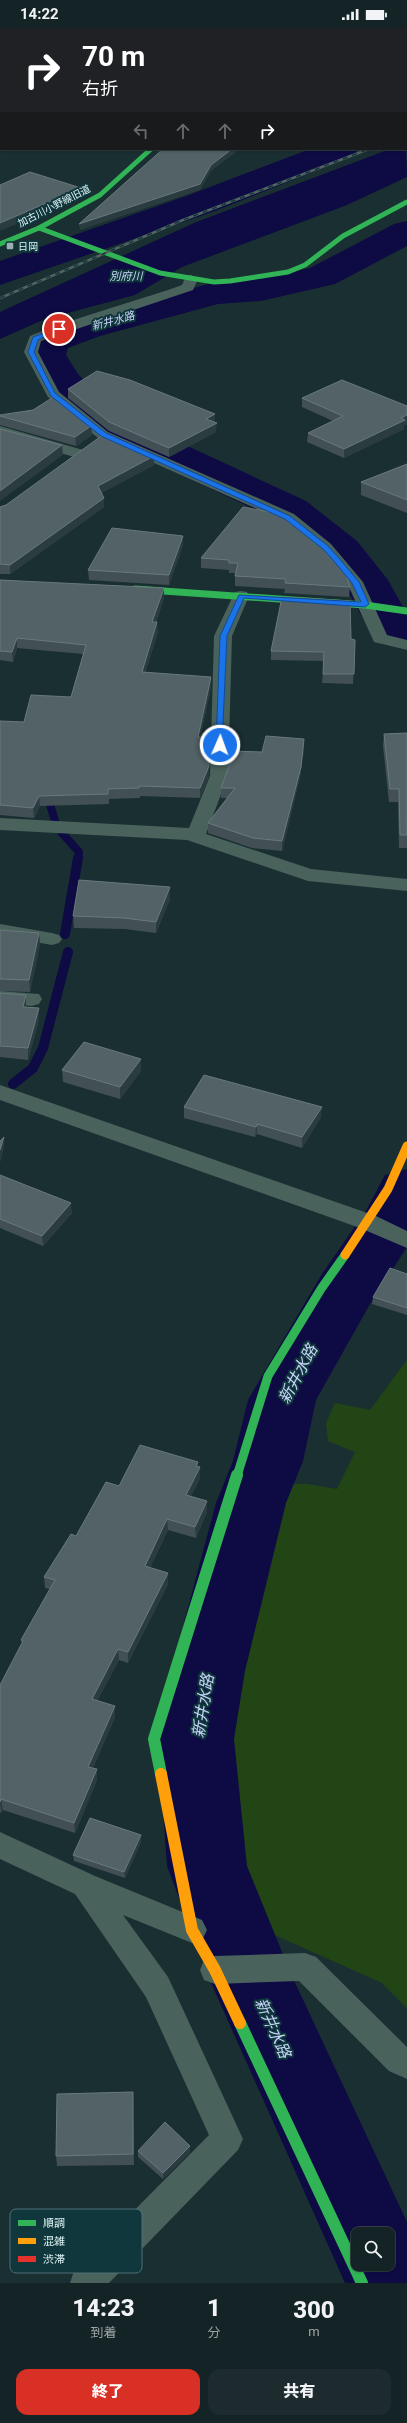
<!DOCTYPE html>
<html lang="ja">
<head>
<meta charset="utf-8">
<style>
	:root { --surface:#142326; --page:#1d2b2e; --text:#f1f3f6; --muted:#9da4a7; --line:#334043; --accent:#d93025 }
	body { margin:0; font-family:Roboto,"Noto Sans JP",sans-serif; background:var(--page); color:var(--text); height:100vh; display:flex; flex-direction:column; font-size:15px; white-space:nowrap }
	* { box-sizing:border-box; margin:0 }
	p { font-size:13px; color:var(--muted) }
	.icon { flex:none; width:22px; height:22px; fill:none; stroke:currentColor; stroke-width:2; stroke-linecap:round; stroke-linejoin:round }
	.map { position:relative; height:2255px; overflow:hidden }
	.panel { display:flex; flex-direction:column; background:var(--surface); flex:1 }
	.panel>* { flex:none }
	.guide { position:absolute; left:0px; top:0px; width:407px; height:122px; box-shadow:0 1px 3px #0004,0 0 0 1px var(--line); background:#202124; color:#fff; overflow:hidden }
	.tools { position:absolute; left:351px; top:2199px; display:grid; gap:8px }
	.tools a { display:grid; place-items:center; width:44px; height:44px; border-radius:8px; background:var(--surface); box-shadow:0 1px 3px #0004,0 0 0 1px var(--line); font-size:20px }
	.pin { position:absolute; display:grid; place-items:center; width:34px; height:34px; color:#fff; margin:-17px; border:2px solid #fff; border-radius:50%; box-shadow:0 1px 4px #0007 }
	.me { position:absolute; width:44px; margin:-22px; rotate:2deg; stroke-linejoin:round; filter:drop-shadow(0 0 3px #0008) }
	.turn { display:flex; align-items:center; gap:14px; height:84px; padding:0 16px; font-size:18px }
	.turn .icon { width:52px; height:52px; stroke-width:2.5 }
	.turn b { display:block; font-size:28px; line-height:34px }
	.lanes { display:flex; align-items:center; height:38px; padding:0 16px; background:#0003; justify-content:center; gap:20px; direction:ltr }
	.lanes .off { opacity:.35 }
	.eta { display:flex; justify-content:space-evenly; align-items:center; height:68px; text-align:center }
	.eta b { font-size:24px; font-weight:800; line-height:28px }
	.action { display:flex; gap:8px; margin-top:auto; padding:8px 16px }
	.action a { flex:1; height:46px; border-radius:12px; background:var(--accent); color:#fff; font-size:16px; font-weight:800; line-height:46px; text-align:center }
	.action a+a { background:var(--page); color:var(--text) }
	.status { display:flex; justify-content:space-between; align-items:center; height:28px; padding:0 20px; background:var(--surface); direction:ltr }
	.status svg { height:11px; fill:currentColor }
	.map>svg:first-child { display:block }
	.green { fill:#224516 }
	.water { fill:#0d0a44 }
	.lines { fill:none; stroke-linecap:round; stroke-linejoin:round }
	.stream-far2 { stroke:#0d0a44; stroke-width:6 }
	.stream-far1 { stroke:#0d0a44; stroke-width:8 }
	.stream { stroke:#0d0a44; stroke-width:10 }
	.river { fill:#0d0a44; fill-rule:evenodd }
	.street { fill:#49625c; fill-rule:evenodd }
	.fast-far3 { stroke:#30b455; stroke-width:5 }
	.fast-far2 { stroke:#30b455; stroke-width:7 }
	.fast-far1 { stroke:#30b455; stroke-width:9 }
	.fast { stroke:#30b455; stroke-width:12 }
	.slow-far1 { stroke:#ff9f0a; stroke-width:9 }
	.slow { stroke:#ff9f0a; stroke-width:12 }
	.jam { stroke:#e5322d; stroke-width:5 }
	.rail-casing { stroke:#526562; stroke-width:2.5 }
	.rail { stroke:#10373c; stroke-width:1.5; stroke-dasharray:5; stroke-linecap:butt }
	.wall { fill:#425055 }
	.shaded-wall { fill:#2b3c40 }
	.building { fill:#536266; stroke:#69797d }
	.route { fill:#1a73e8; stroke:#114b97 }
	.poi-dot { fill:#9aafb1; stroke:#10373c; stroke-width:1.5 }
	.labels { text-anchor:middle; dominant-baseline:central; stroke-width:4; stroke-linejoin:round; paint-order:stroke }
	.far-street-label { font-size:10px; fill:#dff4f6; stroke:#10373c }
	.far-poi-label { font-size:10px; fill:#dff4f6; stroke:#10373c; text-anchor:start }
	.far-water-label { font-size:11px; font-style:italic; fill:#c8d2fa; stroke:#10373c }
	.near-water-label { font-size:16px; font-style:italic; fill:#c8d2fa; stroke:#10373c }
	.key { fill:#10373c; stroke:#4e7074; stroke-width:1 }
	.key-label { font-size:11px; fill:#dff4f6 }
</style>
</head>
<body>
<div class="status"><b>14:22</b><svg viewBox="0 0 49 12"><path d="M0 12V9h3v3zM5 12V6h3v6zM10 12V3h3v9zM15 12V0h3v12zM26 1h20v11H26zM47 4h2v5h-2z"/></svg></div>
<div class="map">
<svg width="407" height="2255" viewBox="0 0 407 2255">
	<rect width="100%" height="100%" fill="#1a2f32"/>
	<!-- green -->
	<path class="green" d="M407,1332V1980L382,1955L232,1888L204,1808L189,1702L247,1473L282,1456H307L337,1461L355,1424L328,1413L326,1395L335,1375L370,1382Z"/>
	<!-- water -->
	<path class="water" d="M406,115L407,149L347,177L182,239L135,267L45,291L0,311V284L194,195L390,121H406Z"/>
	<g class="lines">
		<!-- stream-far2 -->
		<path class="stream-far2" d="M0,239L249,151L325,121"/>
		<!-- stream-far1 -->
		<g class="stream-far1">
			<path d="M47,766L55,793"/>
			<path d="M62,805L79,824L78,831"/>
		</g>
		<!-- stream -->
		<g class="stream">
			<path d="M65,906L78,830"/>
			<path d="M13,1056L33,1040L43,1020L68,924"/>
		</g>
		<!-- river -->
		<g class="river">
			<path d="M406,82H407L406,103Z"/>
			<path d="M310,121H358L353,128L215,183L0,257V233L189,167Z"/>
			<path d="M407,193V218L335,256L261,273L218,276L100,308L68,320L66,327L78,346L104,373L140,396L306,473L357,513L388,552L407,586V622L383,616L370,603L344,556L325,533L276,491L110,414L74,391L48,362L26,327L37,305L72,292L216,254L261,251L310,240L394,196Z"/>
			<path d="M407,1141V1219L370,1276L316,1372L303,1433L286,1475L245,1643L234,1711L247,1838L291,1946L407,2194V2255H345L212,1957L167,1838L158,1711L171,1643L216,1475L233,1433L248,1372L322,1246L367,1181L385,1147ZM358,2206H388V2236H358Z"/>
		</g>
		<!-- street -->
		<g class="street">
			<path d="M191,247L198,251L193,262L41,313L38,324L59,364L108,404L294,486L331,516L363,554L387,607L407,612V622L374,614L347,555L319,522L282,492L98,410L48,369L24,324L30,308L54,298L168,262L182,257L186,248Z"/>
			<path d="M0,398L83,422L86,425L78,430L0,408Z"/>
			<path d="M241,563L247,564L249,568L232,608L228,748L206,806L311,841L407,851V863L308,853L187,812L0,802V790L189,800L210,748L214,608L233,568L235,564Z"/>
			<path d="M0,896L52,905L59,907L62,911L59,915L52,917L0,908Z"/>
			<path d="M0,963L39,966L42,971L39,976L32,978L0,975Z"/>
			<path d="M0,1057L376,1188L407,1203V1220L360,1200L0,1072Z"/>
			<path d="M0,1804L95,1848L202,1892L207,1902L202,1912L192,1915L123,1887L168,1949L243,2111L238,2122L109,2255H70L74,2243L209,2107L146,1969L75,1866L0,1831Z"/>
			<path d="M305,1925L316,1929L407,2019V2051L389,2043L299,1953L215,1956L204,1952L200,1942L204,1932L215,1928Z"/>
		</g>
		<!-- fast-far3 -->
		<g class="fast-far3">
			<path d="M316,1L322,0"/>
			<path d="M39,200L160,245L214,254L230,253L288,244L305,237L343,208L407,174"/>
			<path d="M0,216L39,200L100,167L151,121"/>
		</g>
		<!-- fast-far2 -->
		<path class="fast-far2" d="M135,561L365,577L407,583"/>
		<!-- fast-far1 -->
		<path class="fast-far1" d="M237,1448L268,1348L321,1261L345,1227"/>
		<!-- fast -->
		<g class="fast">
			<path d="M161,1746L154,1711L237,1447"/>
			<path d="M240,1995L362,2255"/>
		</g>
		<!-- slow-far1 -->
		<path class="slow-far1" d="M345,1227L388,1161L407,1118"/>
		<!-- slow -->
		<path class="slow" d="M161,1746L192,1902L215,1942L240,1995"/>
		<!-- jam -->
		<path class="jam" d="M227,1L236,0"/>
		<!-- rail casing -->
		<g class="rail-casing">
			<path id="rail" d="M0,270L183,192L369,121"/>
		</g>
		<!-- rail -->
		<use href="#rail" class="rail"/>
	</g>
	<!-- wall -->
	<g class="wall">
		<path d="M1,46V88L0,86V47Z"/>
		<path d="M68,361L215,394L216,404L169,429L109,403L68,370Z"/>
		<path d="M302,370L407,378V396L404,397V401L344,430L307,414L308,405L333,393L302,379Z"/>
		<path d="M0,387L91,398L92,407L76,418L0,397Z"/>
		<path d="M407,436V485L361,467V454Z"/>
		<path d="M154,437L101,465L104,479L10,546H0V479Z"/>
		<path d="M243,479L350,559L349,569L284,565L285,561L235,558V545H229V542L201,540V530Z"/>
		<path d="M183,517L169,557L89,552L88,542Z"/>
		<path d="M0,552L164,570L156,594L158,604L145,645L211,659L200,710L209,748L200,770L140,768V770L109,771V776L40,778L34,790L0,787V693L24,694L71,669L83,626L17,620L13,634L0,632Z"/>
		<path d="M351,611L355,612L353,656L322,655L324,633L271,632V623Z"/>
		<path d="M407,705V820H399L398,774H389L383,718L384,706Z"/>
		<path d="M304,711V721L300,749L282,823L252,820L208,805V795L227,770H221V760L262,724Z"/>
		<path d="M170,859V871L156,905L125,901L74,900L73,888Z"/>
		<path d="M0,902L39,905L40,916L30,964L0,963Z"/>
		<path d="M0,965L26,979L39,980V992L28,1032L0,1029Z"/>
		<path d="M141,1031V1043L120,1071L63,1054L62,1042Z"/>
		<path d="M184,1079L321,1089L302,1120L257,1106L255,1109L184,1090Z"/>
		<path d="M0,1147L72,1185L43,1218L0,1200Z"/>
		<path d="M407,1246V1287L372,1276L373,1269Z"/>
		<path d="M198,1434V1439H200V1450L191,1468L207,1484L196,1510L168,1502L150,1540L168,1545V1556L128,1635L119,1632L97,1673L115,1689L93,1740L97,1741V1752L75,1805L3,1782L1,1785L0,1784V1657L22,1616L21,1612L50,1561L45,1560L44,1549L76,1508L119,1458Z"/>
		<path d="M141,1814L125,1850L74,1833L73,1827Z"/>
		<path d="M133,2064L134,2137L57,2138L56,2128Z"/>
		<path d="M138,2123L190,2124L163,2151L138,2129Z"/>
	</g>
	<!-- shaded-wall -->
	<g class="shaded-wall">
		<path d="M232,121H240L211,143L200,162L80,202L79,196L211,137Z"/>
		<path d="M81,160V168L0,203V195Z"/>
		<path d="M215,386V395L206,391Z"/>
		<path d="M407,387V396L404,397V401L344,430V421Z"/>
		<path d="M217,395L216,404L169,429V420Z"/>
		<path d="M91,398L92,407L76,418L75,409Z"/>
		<path d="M62,417L63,427L0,473V463Z"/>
		<path d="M154,428V437L98,467V458Z"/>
		<path d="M104,470V479L10,546V537Z"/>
		<path d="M183,508V517L169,557V547Z"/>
		<path d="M164,560V570L152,604V594Z"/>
		<path d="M157,594L158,604L142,654V644Z"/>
		<path d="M17,610V620L13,634L12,624Z"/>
		<path d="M211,649V659L198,719V709Z"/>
		<path d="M304,711V721L300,749L282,823V813Z"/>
		<path d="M209,720V748L200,770V760Z"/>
		<path d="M39,768L40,778L34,790L33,780Z"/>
		<path d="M170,859V871L156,905V894Z"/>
		<path d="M39,905L40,916L30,964L29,952Z"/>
		<path d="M26,967V979H23Z"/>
		<path d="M39,980V992L28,1032V1020Z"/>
		<path d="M141,1031V1043L120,1071V1059Z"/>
		<path d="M322,1079L321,1089L302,1120V1109Z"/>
		<path d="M257,1096V1106L255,1109L256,1099Z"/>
		<path d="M4,1109V1119L0,1135V1122Z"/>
		<path d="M71,1175L72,1185L43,1218L42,1208Z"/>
		<path d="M198,1434V1443L200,1439V1450L186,1478V1467L196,1438Z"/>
		<path d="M207,1473V1484L196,1510L195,1499Z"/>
		<path d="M167,1491L168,1502L146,1549L145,1538Z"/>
		<path d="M168,1545V1556L128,1635V1624Z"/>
		<path d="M118,1621L119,1632L92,1682V1671Z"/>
		<path d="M115,1678V1689L89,1749L88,1739Z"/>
		<path d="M97,1741V1752L75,1805L74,1795Z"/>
		<path d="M1,1771L3,1782L1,1785L0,1774Z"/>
		<path d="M141,1807V1814L125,1850L124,1844Z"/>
		<path d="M190,2118V2124L163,2151V2145Z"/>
	</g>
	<!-- building -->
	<g class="building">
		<path d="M360,0H376L379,1H353Z"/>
		<path d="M406,9L407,10V31L406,32Z"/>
		<path d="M1,46V82L0,81V47Z"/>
		<rect x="0" y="92" width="1" height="21"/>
		<path d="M163,121H232L211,137L200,156L79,196Z"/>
		<path d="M30,144L81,160L0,195V157Z"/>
		<path d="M97,343L130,352L215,386L206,391L217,395L169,420L109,394L68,361Z"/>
		<path d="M342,352L407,378V387L401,390L405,392L344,421L308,405L343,388L302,370Z"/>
		<path d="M55,368L91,398L75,409L0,388V387L33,382Z"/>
		<path d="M0,401L62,417L0,463Z"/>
		<path d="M104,406L154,428L98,458L104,470L10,537L0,536V479L6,477Z"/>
		<path d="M407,436V472L361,454Z"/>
		<path d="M243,479L286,487L318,513L346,546L350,559L285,555L286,551L235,548L238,535H229V532L201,530Z"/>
		<path d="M112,500L183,508L169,547L88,542Z"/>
		<path d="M0,552L164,560L152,594H157L142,644L211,649L198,709L209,710V738L200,760L139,758V760L108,761V766L39,768L33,780L0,777V693L24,694L31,667L71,669L86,617L17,610L12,624L0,623Z"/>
		<path d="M282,569L350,573L351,611L355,612L354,646H323L324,624L271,623Z"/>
		<path d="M407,705V807H400L399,761H390L384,706Z"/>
		<path d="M266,708L304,711L301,739L282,813L253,810L208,795L235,760H221L229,738L230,723L262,724Z"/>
		<path d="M79,852L170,859L156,894L124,890L73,888Z"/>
		<path d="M0,902L39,905L29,952L0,951Z"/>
		<path d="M0,965L26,967L23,979L39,980L28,1020L0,1018Z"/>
		<path d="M84,1014L141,1031L120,1059L62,1042Z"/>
		<path d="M204,1047L322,1079L302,1109L257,1096L256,1099L184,1079Z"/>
		<path d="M4,1109L0,1122V1113Z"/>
		<path d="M0,1147L71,1175L42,1208L0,1191Z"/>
		<path d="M390,1240L407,1246V1280L373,1269Z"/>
		<path d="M140,1417L198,1434L196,1438L200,1439L186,1467L207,1473L195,1499L167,1491L145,1538L168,1545L128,1624L118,1621L92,1671L115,1678L88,1739L97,1741L74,1795L1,1771L0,1774V1657L23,1613L21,1612L55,1552L44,1549L71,1506L76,1508L106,1454L119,1458Z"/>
		<path d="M90,1790L141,1807L124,1844L73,1827Z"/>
		<path d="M133,2064V2126L56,2128L57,2066Z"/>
		<path d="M165,2094L190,2118L163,2145L138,2123Z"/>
	</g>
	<!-- route -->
	<path class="route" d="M57,300L62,301L38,312L34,324L55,365L106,405L290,488L328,518L338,529L359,554L369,576L365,579L244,570L227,608L222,718L216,717L220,608L239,567L361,574L352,555L333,532L323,521L285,491L101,408L51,368L28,324L33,309Z"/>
	<!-- markers -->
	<rect class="poi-dot" x="6" y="214" width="8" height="8" rx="2"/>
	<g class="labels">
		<!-- far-street labels -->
		<g class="far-street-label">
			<text transform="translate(54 178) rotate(-27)">加古川小野線旧道</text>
		</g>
		<!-- far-poi labels -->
		<g class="far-poi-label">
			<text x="18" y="218">日岡</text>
		</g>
		<!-- far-water labels -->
		<g class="far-water-label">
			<text x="126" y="248">別府川</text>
			<text transform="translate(113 293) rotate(-15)">新井水路</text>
		</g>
		<!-- near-water labels -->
		<g class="near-water-label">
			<text transform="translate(298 1346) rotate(-62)">新井水路</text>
			<text transform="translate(203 1678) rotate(-81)">新井水路</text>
			<text transform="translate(273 2000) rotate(66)">新井水路</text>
		</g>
	</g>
	<!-- legend -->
	<rect x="10" y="2181" width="132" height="64" rx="6" class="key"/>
	<rect x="18" y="2192" width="18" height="6" fill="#30b455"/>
	<rect x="18" y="2210" width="18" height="6" fill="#ff9f0a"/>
	<rect x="18" y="2228" width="18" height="6" fill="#e5322d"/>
	<g class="key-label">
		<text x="43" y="2199">順調</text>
		<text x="43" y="2217">混雑</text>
		<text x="43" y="2235">渋滞</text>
	</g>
</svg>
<div class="tools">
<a><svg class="icon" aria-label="search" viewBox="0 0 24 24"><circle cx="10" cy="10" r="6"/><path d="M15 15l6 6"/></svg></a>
</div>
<div class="pin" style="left:59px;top:301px;background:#d93025"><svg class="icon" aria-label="arrive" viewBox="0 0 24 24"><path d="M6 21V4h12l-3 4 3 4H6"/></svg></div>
<svg class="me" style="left:220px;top:717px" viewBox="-20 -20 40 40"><circle r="17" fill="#1a73e8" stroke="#fff" stroke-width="3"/><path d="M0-11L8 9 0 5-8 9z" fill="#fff"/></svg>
<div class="guide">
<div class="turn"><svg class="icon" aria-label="right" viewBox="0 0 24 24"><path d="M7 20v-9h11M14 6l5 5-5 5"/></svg><div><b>70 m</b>右折</div></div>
<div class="lanes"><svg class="icon off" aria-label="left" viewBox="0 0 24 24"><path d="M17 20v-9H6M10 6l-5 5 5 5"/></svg><svg class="icon off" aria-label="ahead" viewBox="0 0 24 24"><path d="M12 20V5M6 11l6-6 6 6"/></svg><svg class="icon off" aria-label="ahead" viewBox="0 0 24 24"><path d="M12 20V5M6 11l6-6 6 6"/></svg><svg class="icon" aria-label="right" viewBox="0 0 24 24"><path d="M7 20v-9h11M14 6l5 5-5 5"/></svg></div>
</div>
</div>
<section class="panel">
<div class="eta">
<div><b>14:23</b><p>到着</p></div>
<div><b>1</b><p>分</p></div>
<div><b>300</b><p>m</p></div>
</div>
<div class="action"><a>終了</a><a>共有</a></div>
</section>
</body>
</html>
